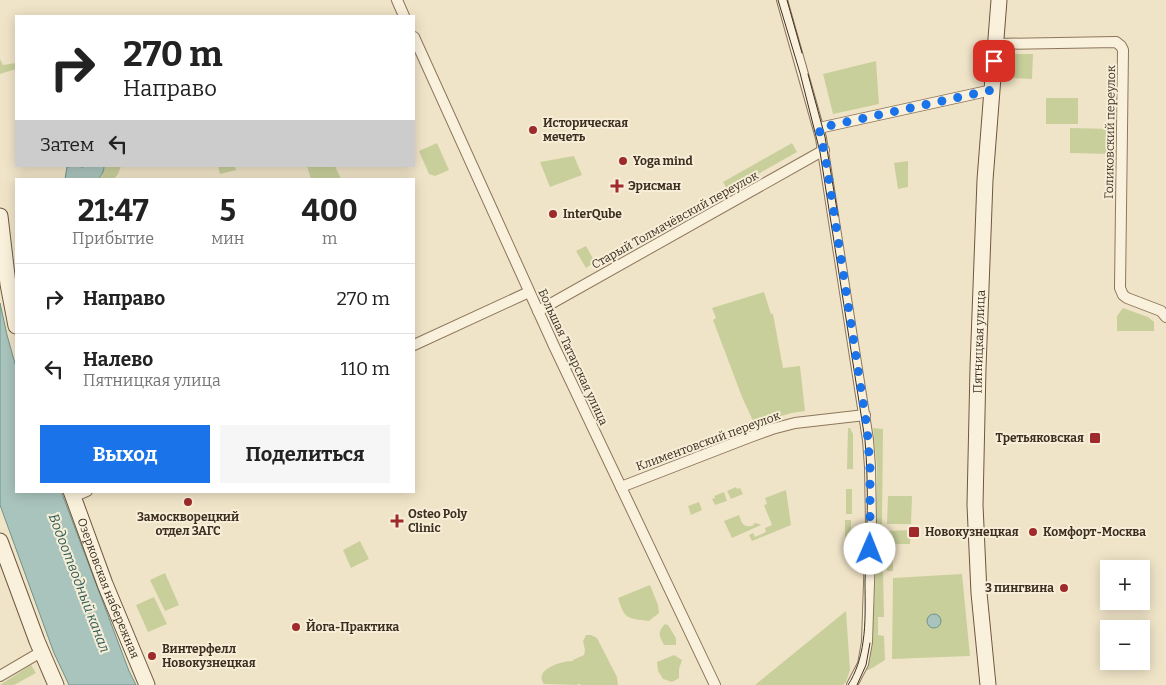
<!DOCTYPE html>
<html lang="ru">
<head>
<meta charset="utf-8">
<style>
	:root { --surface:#fff; --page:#f6f6f6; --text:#222; --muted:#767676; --line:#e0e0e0; --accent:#1a73e8 }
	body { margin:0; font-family:Bitter,serif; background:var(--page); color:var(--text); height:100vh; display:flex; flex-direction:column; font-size:19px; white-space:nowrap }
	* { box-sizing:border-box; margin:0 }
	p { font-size:16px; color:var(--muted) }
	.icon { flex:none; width:28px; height:28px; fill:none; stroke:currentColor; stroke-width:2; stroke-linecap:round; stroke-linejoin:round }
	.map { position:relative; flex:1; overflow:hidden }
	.sheet { position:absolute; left:15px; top:178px; width:400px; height:315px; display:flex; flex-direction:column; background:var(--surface); border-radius:0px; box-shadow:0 2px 12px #0003 }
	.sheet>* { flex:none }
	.guide { position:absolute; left:15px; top:15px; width:400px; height:152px; border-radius:0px; box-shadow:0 2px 12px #0003; background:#fff; color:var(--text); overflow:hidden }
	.buttons { position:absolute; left:1100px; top:560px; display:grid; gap:10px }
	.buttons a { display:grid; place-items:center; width:50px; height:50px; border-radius:0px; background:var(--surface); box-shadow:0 2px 12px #0003; font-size:25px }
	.pin { position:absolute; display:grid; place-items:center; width:42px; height:42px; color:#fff; margin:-21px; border-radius:10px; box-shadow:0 2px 8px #0006 }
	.me { position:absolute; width:55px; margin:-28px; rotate:1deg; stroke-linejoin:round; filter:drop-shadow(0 0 4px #0008) }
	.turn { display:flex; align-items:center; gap:18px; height:105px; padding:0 25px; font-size:22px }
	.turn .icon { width:65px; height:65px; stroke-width:2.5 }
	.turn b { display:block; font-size:35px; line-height:42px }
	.then { display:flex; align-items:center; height:48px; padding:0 25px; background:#0003; gap:10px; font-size:19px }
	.eta { display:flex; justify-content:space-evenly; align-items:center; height:85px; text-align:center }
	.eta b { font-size:30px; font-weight:700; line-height:35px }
	.cta { display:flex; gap:10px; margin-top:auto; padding:10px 25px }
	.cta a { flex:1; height:58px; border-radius:0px; background:var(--accent); color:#fff; font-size:20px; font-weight:700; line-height:58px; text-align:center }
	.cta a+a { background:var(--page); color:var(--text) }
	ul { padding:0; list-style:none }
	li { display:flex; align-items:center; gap:15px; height:70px; padding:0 25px; border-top:1px solid var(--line) }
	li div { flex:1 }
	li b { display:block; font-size:19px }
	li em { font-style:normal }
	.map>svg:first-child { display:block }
	.green { fill:#c9cf9b }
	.water { fill:#a9c4bc; stroke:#6f938a }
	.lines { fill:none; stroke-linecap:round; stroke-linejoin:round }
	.street-casing { stroke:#8d765c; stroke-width:12 }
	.secondary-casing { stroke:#6f573f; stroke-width:17 }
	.street { stroke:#faf1dc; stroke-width:10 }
	.secondary { stroke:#faf1dc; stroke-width:15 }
	.tram { stroke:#3d2e20; stroke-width:1 }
	.route { stroke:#1a73e8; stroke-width:9; stroke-dasharray:0 16.2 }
	.poi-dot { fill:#9e2a2b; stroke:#f7eed8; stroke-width:2 }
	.labels { text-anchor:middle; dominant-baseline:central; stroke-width:4; stroke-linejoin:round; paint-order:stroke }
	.poi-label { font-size:12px; font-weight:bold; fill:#3d2e20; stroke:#f7eed8; text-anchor:start }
	.street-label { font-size:12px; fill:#3d2e20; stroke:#f7eed8 }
	.water-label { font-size:14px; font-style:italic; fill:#2f5d5a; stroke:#f7eed8 }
</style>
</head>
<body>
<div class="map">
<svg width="1166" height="685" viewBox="0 0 1166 685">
	<rect width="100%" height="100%" fill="#f0e4c8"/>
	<!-- green -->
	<g class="green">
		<path d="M1015,54H1033L1032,79L1013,78V58Z"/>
		<path d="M0,59L3,65L16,63V69L0,74Z"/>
		<path d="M876,61L879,104L833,114L823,74Z"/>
		<rect x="1046" y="98" width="32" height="26"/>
		<path d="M1070,128L1112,129L1111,154L1070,153Z"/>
		<path d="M437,143L449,170L435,176L429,174L419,151Z"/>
		<path d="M792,143L797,152L728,191L723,182Z"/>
		<path d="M574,156L582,175L550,187L540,162Z"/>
		<path d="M908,161V187L898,189L894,163Z"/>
		<path d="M104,166H121L118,174L114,179H98L102,176Z"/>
		<path d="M218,166H235L236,170L220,174Z"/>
		<path d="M307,166H335L341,179H311Z"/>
		<path d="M586,246L595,262L586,268L576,251Z"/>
		<path d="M764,292L771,314H773L783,368L800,366L805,411L792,413L754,423L742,397L713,320L716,318L712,308Z"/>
		<path d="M1123,308L1148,317L1154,322V331H1117V316Z"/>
		<path d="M848,428H850L853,434V469H847Z"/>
		<path d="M873,428L883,429L882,524H877V467Z"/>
		<path d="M736,487L737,489L740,488L743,494L731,499L727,491Z"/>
		<rect x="846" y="489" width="6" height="25"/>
		<path d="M786,490L791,525L752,541L749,535L753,533L755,537L766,532L765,528L772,525L764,505L767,504L765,498Z"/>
		<path d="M724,492L727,501L715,505L712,499L715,498L714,496Z"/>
		<path d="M888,496H912L911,524H887Z"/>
		<path d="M699,502L702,510L691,515L688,506Z"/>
		<path d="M739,515C742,523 742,527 752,526L755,523L759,524L761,525L732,538L724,521Z"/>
		<rect x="845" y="520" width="6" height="25"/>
		<path d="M877,529L883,530L882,566H876Z"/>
		<path d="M911,530L910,544H893V571H887V531Z"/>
		<path d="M360,541L369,559L351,568L343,550Z"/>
		<path d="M876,570H882L883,572L884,617H878V635L884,636L885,660L869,670H866L872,643Z"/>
		<path d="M165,573L179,605L165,611L150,580Z"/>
		<path d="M962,574L970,656L892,659L893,578Z"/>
		<path d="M650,585L658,605L659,613L649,621C627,618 625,620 618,598Z"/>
		<path d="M154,597L167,624L148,632L136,605Z"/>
		<path d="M846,611L850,670L846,682L843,685H755Z"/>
		<path d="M665,624L668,625L676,638V645H664C659,636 657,632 665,624Z"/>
		<path d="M586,635H591L597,638L617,677L618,685H581L580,684L576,685L544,684C533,669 562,661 573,661V660L584,655L585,650L583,641Z"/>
		<path d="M674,655L682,660L679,669V678L672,682L663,679L658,671L657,662Z"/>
		<path d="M31,665L36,673L14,685H0Z"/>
	</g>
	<!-- water -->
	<g class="water">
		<path d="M74,166L83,167L85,166H104C104,171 102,175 98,179H65L67,167Z"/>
		<path d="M0,303L7,335L16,367V491H61L129,671L136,685H69L54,653L0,505Z"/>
		<circle cx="934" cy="621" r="7"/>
	</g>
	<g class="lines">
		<!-- street casing -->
		<g class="street-casing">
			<g id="street">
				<path d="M397,0L404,16"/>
				<path d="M782,0L821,138L868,440L870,467L871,524L867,642L863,664L852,685"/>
				<path d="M414,37L554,346L715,685"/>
				<path d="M995,44L1116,42L1121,46L1123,50L1120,288L1123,295L1127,298L1161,311L1166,317"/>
				<path d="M819,128L992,90"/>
				<path d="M538,311L824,150"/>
				<path d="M414,345L529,292"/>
				<path d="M621,487L750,437L772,429L795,423L865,415"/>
				<path d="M73,497L87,491"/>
				<path d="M0,676L41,652"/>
			</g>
		</g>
		<!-- secondary casing -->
		<g class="secondary-casing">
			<g id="secondary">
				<path d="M0,216L8,284L16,326"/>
				<path id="s1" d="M71,491L105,584L147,685"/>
				<path d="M0,541L37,641L56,685"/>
				<path id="s2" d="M988,685L979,593L975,505L978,368L985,180L999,0"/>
			</g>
		</g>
		<!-- street -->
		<use href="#street" class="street"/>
		<!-- secondary -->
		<use href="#secondary" class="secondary"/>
		<!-- tram -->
		<g class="tram">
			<path d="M778,0L800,73L820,152L865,440C869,487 867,534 865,581C865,601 866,623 863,642C861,657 856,673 848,685"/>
			<path d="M787,0L802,53"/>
			<path d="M808,74L825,137L838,216"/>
			<path d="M857,685L866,665L870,643"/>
		</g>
	</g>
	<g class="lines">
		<!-- route -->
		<path class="route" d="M870,549V467L867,428L826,161L819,128L992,90L994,61"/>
	</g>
	<!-- markers -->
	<g class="poi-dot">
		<circle cx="533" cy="130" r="5"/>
		<circle cx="623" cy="161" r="5"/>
		<path d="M614.5 178.5h5v5h5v5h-5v5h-5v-5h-5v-5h5z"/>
		<circle cx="553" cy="214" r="5"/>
		<rect x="1089" y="432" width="12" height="12" rx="2.5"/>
		<circle cx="188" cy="502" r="5"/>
		<path d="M394.5 513.5h5v5h5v5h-5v5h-5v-5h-5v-5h5z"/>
		<rect x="908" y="526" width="12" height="12" rx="2.5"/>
		<circle cx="1033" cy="532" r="5"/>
		<circle cx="1064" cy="588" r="5"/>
		<circle cx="296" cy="627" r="5"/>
		<circle cx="152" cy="656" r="5"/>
	</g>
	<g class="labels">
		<!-- poi labels -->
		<g class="poi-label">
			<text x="543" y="123">Историческая<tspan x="543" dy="14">мечеть</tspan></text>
			<text x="633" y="161">Yoga mind</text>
			<text x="628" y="186">Эрисман</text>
			<text x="563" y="214">InterQube</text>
			<text x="1084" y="438" text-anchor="end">Третьяковская</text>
			<text x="408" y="514">Osteo Poly<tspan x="408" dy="14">Clinic</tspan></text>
			<text x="188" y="517" text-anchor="middle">Замоскворецкий<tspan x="188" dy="14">отдел ЗАГС</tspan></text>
			<text x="925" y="532">Новокузнецкая</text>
			<text x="1043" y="532">Комфорт-Москва</text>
			<text x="1054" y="588" text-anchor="end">3 пингвина</text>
			<text x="306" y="627">Йога-Практика</text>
			<text x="162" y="649">Винтерфелл<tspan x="162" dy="14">Новокузнецкая</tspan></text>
		</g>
		<!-- street labels -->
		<g class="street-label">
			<text transform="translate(1110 132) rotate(-89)">Голиковский переулок</text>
			<text transform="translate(675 220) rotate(-29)">Старый Толмачёвский переулок</text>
			<text stroke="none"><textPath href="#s2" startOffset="344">Пятницкая улица</textPath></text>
			<text transform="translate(573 357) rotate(65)">Большая Татарская улица</text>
			<text transform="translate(708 441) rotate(-20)">Климентовский переулок</text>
			<text stroke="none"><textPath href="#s1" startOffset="104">Озерковская набережная</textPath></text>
		</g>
		<!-- water labels -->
		<g class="water-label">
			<text transform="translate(79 583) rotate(69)">Водоотводный канал</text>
		</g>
	</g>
</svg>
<div class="buttons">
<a>+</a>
<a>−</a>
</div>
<div class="pin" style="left:994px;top:61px;background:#d93025"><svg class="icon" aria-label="arrive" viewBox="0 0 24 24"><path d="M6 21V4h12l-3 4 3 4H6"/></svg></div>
<svg class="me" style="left:870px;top:549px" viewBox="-20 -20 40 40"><circle r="19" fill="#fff"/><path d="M0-13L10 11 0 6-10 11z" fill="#1a73e8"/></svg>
<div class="guide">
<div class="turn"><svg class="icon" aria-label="right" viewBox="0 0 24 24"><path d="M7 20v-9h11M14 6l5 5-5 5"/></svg><div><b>270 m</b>Направо</div></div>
<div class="then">Затем<svg class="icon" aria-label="left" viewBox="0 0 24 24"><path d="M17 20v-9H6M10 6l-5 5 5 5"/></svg></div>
</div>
<section class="sheet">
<div class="eta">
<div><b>21:47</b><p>Прибытие</p></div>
<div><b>5</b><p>мин</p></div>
<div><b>400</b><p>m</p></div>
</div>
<ul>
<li><svg class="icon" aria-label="right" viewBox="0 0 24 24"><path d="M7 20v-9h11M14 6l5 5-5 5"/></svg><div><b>Направо</b></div><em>270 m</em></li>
<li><svg class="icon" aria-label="left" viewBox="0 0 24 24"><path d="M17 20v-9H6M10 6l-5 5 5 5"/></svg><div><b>Налево</b><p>Пятницкая улица</p></div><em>110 m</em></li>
</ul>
<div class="cta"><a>Выход</a><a>Поделиться</a></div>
</section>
</div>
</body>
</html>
